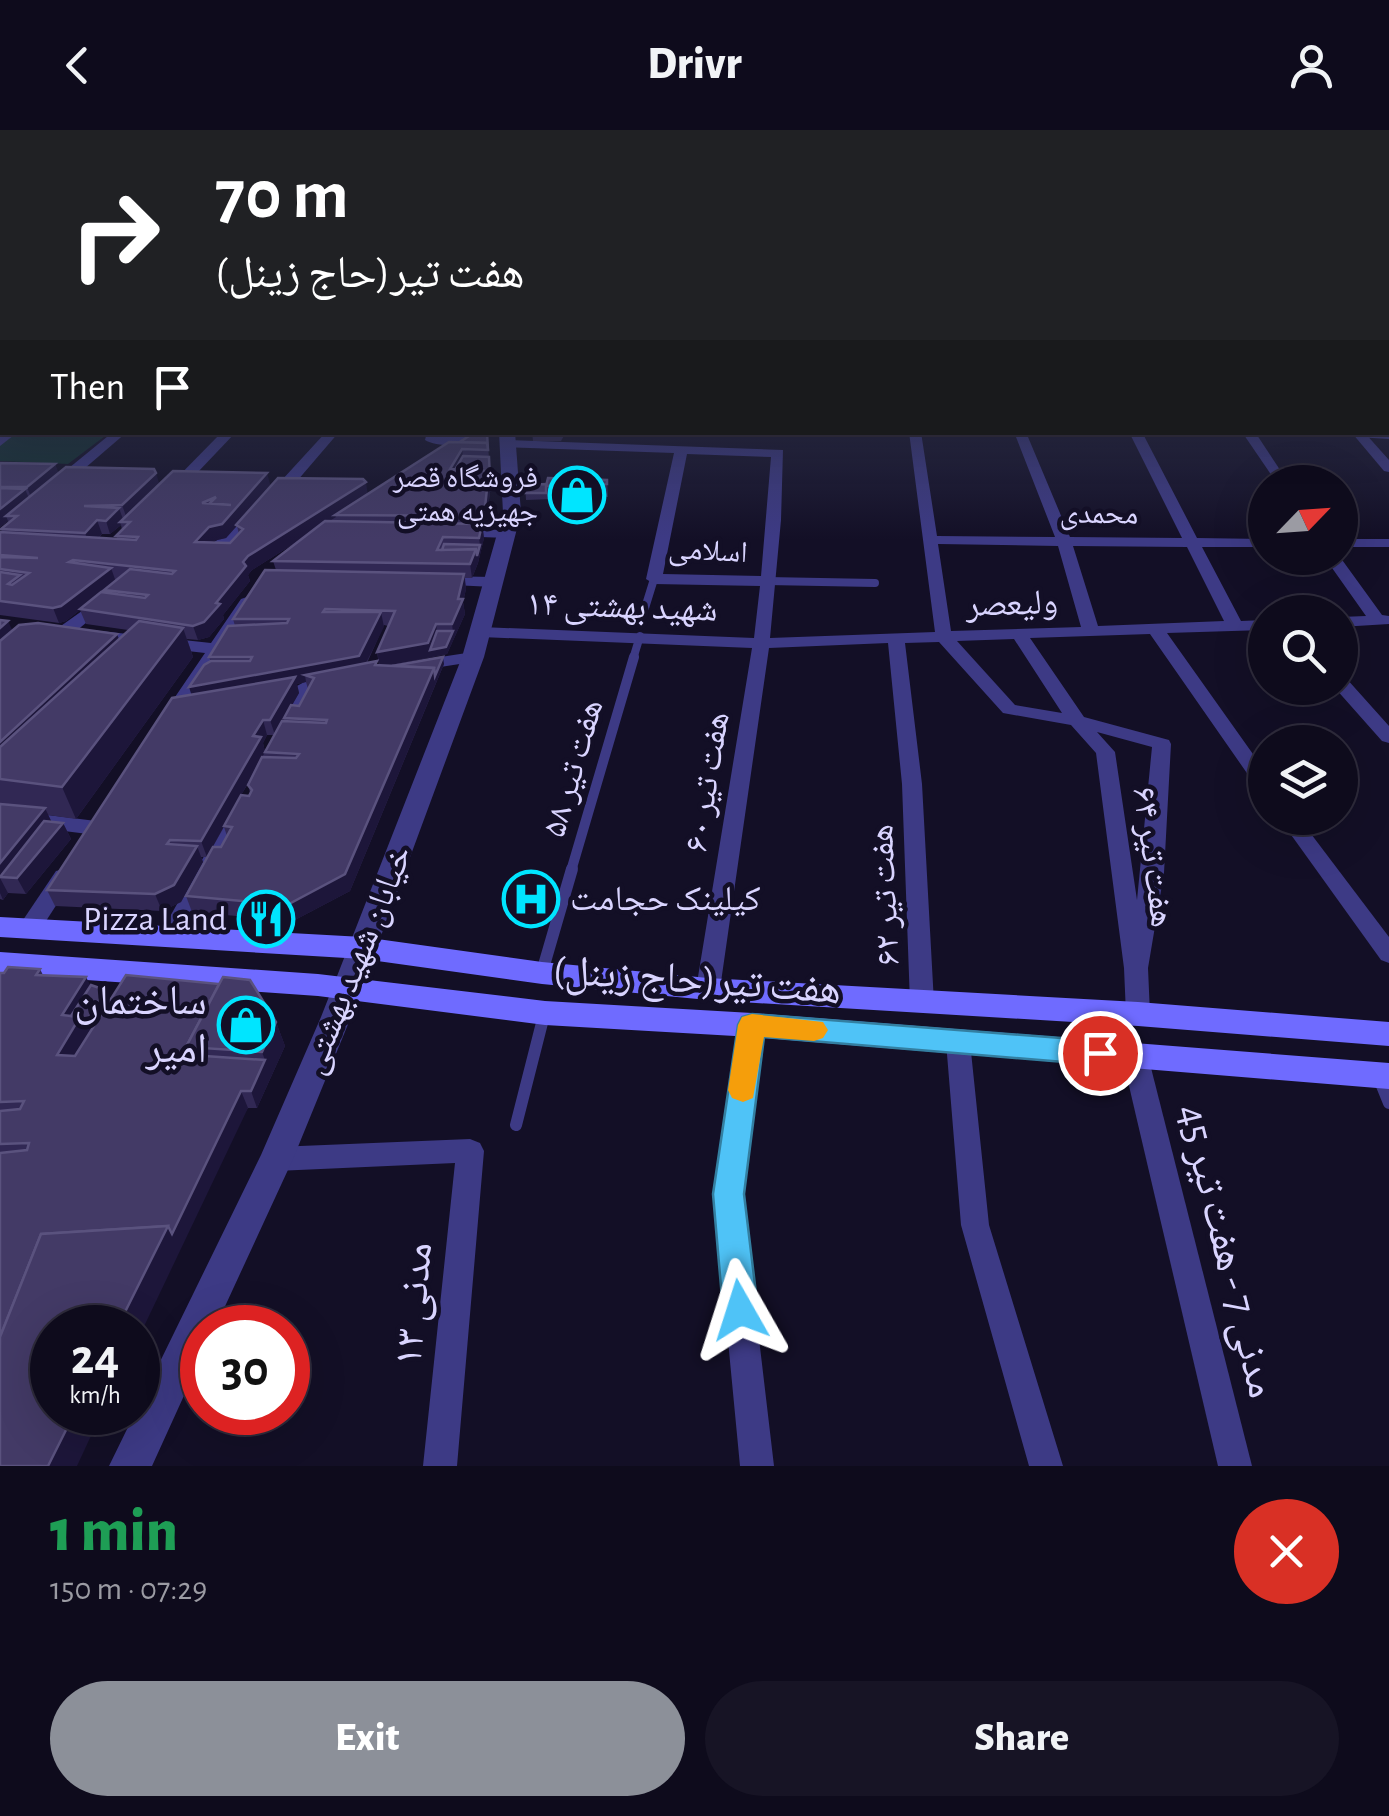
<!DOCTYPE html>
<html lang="en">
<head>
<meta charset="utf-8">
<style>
	:root { --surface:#0e0b1c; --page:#171425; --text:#f1f3f6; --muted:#9b9ba3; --line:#2e2b3b; --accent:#8c9099 }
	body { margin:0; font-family:"Alegreya Sans","Noto Naskh Arabic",sans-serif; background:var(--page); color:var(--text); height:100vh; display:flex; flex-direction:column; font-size:38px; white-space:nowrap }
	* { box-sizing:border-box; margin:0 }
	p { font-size:32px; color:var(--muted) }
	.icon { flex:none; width:55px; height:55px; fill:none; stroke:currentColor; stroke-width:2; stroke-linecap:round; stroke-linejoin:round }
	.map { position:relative; height:1336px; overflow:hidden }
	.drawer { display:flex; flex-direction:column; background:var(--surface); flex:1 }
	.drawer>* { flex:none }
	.guide { position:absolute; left:0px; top:0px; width:1390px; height:305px; box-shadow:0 10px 40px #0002,0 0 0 2px var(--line); background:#202124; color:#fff; overflow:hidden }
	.needle { width:65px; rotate:65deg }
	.buttons { position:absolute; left:1248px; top:335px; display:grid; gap:20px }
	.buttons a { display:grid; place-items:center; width:110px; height:110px; border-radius:50%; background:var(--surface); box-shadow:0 10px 40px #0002,0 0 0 2px var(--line); font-size:50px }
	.speed { position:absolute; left:30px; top:1175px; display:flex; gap:20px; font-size:50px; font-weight:700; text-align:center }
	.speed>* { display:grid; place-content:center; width:130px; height:130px; border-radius:50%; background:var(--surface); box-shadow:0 10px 40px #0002,0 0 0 2px var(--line); line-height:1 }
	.speed small { font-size:25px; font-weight:400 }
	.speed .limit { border:15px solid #d22; background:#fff; color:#111 }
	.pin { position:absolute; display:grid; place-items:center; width:85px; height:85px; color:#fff; margin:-42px; border:5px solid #fff; border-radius:50%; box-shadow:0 2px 10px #0007 }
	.me { position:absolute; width:110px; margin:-55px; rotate:354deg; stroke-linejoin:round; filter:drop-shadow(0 0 8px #0008) }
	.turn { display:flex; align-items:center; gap:35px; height:210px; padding:0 50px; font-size:45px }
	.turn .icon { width:130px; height:130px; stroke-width:2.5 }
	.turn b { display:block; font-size:70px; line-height:85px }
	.then { display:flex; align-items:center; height:95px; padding:0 50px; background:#0003; gap:20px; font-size:38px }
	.round { display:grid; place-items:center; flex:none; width:105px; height:105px; border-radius:52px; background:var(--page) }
	.head { display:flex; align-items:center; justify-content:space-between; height:170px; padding:0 50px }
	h1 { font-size:60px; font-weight:800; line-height:75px; color:#1e9e55 }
	.button { display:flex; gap:20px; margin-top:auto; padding:20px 50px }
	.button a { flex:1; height:115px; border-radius:60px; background:var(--accent); color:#fff; font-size:40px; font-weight:800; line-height:115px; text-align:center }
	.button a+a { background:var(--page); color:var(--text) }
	header { display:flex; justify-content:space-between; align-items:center; height:130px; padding:0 50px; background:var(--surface); font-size:45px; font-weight:800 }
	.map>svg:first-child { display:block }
	.green { fill:#12302f }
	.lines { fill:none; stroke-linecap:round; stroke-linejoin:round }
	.service-far2 { stroke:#3d3a85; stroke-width:8 }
	.service-far1 { stroke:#3d3a85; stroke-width:10 }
	.service { stroke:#3d3a85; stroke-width:12 }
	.minor { fill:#3d3a85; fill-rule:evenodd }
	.tertiary { fill:#3d3a85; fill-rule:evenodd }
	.secondary { fill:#6f6bff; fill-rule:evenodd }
	.wall { fill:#312854; fill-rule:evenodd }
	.shaded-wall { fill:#1d163a }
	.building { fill:#433a66; stroke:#5a527e; stroke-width:2.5; fill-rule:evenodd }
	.route { fill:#4fc3f7; stroke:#337fa1; stroke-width:2.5 }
	.slow { fill:#f59e0b }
	.labels { text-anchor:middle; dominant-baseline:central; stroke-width:9; stroke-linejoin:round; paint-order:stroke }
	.far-poi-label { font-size:30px; fill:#d9d4ff; stroke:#130f26; text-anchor:end }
	.far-street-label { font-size:30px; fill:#d9d4ff; stroke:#130f26 }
	.street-label { font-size:35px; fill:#d9d4ff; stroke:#130f26 }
	.poi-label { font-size:35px; fill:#d9d4ff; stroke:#130f26; text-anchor:start }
	.near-street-label { font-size:42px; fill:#d9d4ff; stroke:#130f26 }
	.near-poi-label { font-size:42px; fill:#d9d4ff; stroke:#130f26; text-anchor:end }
</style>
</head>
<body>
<header><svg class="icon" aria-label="back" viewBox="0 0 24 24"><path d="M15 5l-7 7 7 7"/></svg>Drivr<svg class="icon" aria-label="person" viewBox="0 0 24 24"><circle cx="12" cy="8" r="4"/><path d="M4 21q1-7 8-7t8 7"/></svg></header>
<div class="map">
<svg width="1389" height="1336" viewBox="0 0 1389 1336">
	<rect width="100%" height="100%" fill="#130f26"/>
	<!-- green -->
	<path class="green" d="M17,303H109L68,334L0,331V315Z"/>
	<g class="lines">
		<!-- service-far2 -->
		<g class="service-far2">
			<path d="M767,451L875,453"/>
			<path d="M645,478L654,449"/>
			<path d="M633,529L640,506"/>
		</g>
		<!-- service-far1 -->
		<path class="service-far1" d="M571,741L634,527"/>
		<!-- service -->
		<g class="service">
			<path d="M542,842L572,739"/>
			<path d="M1378,946L1389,973"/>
			<path d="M516,995L544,885"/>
		</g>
		<!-- minor -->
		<g class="minor">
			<path d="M4,302H18L0,316V306Z"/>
			<path d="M113,302H127L63,357H53V351Z"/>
			<path d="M222,302H236L177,364H167V358Z"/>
			<path d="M326,302H339L279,372L239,408L244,413L234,426L205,425V419L248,387Z"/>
			<path d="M427,302H439L438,306H472L478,310C467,317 436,317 425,310Z"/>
			<path d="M909,302H921L937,406L1055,407L1016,307L1022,303L1028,307L1070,407L1182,408L1129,302H1142L1197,408L1265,409V417H1202L1241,491L1265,490V500L1167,503L1265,641V661L1258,659L1150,504L1030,508L1084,587L1169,610L1171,614L1164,743L1148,838L1150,884L1147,891L1138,894L1129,891L1126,884L1124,838L1096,623L1071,595L1003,583L939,512L905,513L922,654L934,873L931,880L922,882L913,880L910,873L902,654L888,513L769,518L720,859L716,865L708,868L700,865L696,859L752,518L481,507L473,502L481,497L754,508L760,456L654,454L646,449L674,323L501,317L500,314L506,310L783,320L781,390L770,508L935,502ZM687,324L771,327L761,446L663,444ZM938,414L1058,416L1081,497L951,501ZM1073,416L1187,417L1224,491L1098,496ZM1014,509L1062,583L1015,575L957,511ZM1097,602L1152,617L1137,770L1115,622Z"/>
			<path d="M1242,302H1255L1288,352H1276Z"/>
			<path d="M1364,302L1389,330V342L1384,341L1352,303Z"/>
			<path d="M459,399L507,400L514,404L507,408L454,406V400Z"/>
			<rect x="1340" y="409" width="49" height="8"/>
			<path d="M1340,427L1382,485L1389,486V494L1340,497V487L1366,486L1325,428Z"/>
			<path d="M439,446L493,447L501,452L493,457L433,454V448Z"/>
			<path d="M103,466L111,471L109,474L70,506H58V498Z"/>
			<path d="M247,467L255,472L176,593L169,595L160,589L205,523L91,510L83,505L91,500L211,513L241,469Z"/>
			<path d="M473,522L479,523L482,527L479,531L421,540L412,535L421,530Z"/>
			<path d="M1340,547L1346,548L1389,596V613L1382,611L1335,558H1340Z"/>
			<path d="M306,551L315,556L293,599L291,603H277L275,599L297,556Z"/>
			<path d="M239,675L249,682L181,806L178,812H162L159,806L229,682Z"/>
			<path d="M0,679L96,691L106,698L96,705L0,693Z"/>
			<path d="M1279,688H1299L1389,807V833L1381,830Z"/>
			<path d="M64,739L72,741L75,746L37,805H21L18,799L21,793L56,741Z"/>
			<path d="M752,885L761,888L764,895L742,1064L774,1336H740L714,1064L740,895L743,888Z"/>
			<path d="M958,902L967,905L970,912L989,1095L1063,1336H1029L961,1095L946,912L949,905Z"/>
			<path d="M1135,916L1144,919L1148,926L1252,1336H1218L1122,926L1126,919Z"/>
			<path d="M470,1009L480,1013L484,1021L457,1336H423L455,1033L276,1041L266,1037L262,1029L266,1021L276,1017Z"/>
		</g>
		<!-- tertiary -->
		<g class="tertiary">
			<path d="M1389,299V309L1356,307L1348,302H1388Z"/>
			<path d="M499,302H515L521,383L484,527L351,887L293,1029L215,1198H202V1226L152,1336H109L261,1025L321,887L462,527L503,383Z"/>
		</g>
		<!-- secondary -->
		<g class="secondary">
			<path d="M0,787L363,807L542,832L708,848L1138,872L1389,892V916L1138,896L708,870L542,854L363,829L0,807Z"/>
			<path d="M0,822L318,844L545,871L752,883L1389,933V959L752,907L545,895L318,866L0,844Z"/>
		</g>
	</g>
	<!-- wall -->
	<g class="wall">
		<path d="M487,302L491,355L485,400H483L484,408L478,433L472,448H465L466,459L463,472L465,484L447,524L388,536L444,534L350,761L293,791L192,782L186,766L221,717L227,706L224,697L207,727H201L203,732L181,772L162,781L55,776L47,760L191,565L211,532L209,527L235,496L233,489L276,440L273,431L306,406L252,440L248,445L250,451L223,485L224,489L209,507L198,510L187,509L193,527L76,689L48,685L51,692L63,693L71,709L26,764L8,763L3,770L0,769V490L13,501L119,509L128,500L86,494L80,480L66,491L59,493L0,485V402H2L1,399L9,393L8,391L0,397V333L55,334L58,343L159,354L271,356L368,364L460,312ZM121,395L122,400L116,406L117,408H99L102,404H110ZM237,396L239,404L230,413L211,412L213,411L226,408ZM384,495L388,496L377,522L379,535H377V531L367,533ZM306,552L308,559L299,576L292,575L299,563L297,554ZM267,605H274L265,622L263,613ZM251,649L248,655L250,663L249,666L241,665Z"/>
		<path d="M532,302H566L561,311H533Z"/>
		<path d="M607,350L608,367L526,370L525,355Z"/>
		<path d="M40,839L43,845L105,860L109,868L75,926L276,892L285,916L257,978H248L0,1336V843Z"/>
	</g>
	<!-- shaded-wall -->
	<g class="shaded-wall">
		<path d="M2,285V301L0,303V287Z"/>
		<path d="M462,319L464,332L456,346L450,339Z"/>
		<path d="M55,334L60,347L32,370L27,357Z"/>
		<path d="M489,341L491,355L485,400L484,386Z"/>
		<path d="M156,343L160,356L127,389L122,375Z"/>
		<path d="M267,343L271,357L226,408L213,411L199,426L195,412L209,397Z"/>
		<path d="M366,352L368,366L335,385L336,387L252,440L248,445L250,451L223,485L224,489L209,507L198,510L193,496L216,473L248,426Z"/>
		<path d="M25,359L31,373L6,386L8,391L0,397V379Z"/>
		<path d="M119,378L124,392H120L121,395L110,404L106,391Z"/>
		<path d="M97,390L102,404L90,417L85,403Z"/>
		<path d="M482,394L484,408L478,433L472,448L470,434L476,419L480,415L479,408Z"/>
		<path d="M111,438L116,452L66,491L59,493L53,478Z"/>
		<path d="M464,444L466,459L463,472L465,484L447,524L380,537L377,522L436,494L438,509L453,502L452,494Z"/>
		<path d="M381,482L384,497L362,541L314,548L305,545L306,552L297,554L299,563L275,605L270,590L194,573L189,557Z"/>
		<path d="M8,491L15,506L0,518V498Z"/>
		<path d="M183,498L193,527L76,689L62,657Z"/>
		<path d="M117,504L123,519L0,635V612Z"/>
		<path d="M443,527L444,534L436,553L435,546Z"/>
		<path d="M434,538L436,553L350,761L293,791L287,775Z"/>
		<path d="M263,590L267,605L263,613L265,622L207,727L201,711L253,606Z"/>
		<path d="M45,678L56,701L63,693L71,709L26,764L17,748L0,747V733Z"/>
		<path d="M197,716L203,732L181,772L162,781L155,764Z"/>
		<path d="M0,748L8,763L3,770L0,763Z"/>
		<path d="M86,847L95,864L105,860L109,868L66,942L57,925L62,885Z"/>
		<path d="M276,892L285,916L257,978L251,961L265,930L262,922Z"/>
		<path d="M241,961L248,978L138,1209V1198H117L168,1096Z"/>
		<path d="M75,1282H102L77,1336H48Z"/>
	</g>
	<!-- building -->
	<g class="building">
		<path d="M0,227H2V285L0,287Z"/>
		<path d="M1388,238L1389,239V287H1388Z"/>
		<path d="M475,302H487L488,320L487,313L460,312Z"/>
		<path d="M449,312L487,313L488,320L462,319L450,339L489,341L484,386L335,385Z"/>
		<path d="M463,326L489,327L490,348L489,341L455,340Z"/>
		<path d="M0,333L55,334L27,357H0Z"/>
		<path d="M66,337L154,339L156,343L122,375L84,376L119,378L106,391L97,390L85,403L1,399L17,386H6Z"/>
		<path d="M173,341L267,343L222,394L209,397L195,412L230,413L243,399L236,395L278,348L363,349L366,352L248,426L243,432L246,436L216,473L220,474L204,492L193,496L80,479L101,462L145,468L148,465L104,460L130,439L172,444L175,441L73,430L69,432L111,438L61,476L53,478L0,471V442L20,445L8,454L12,455L29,443L0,439V427L38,428L0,425V402L136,410L138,407L116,406L130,392H120ZM216,367L210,373L231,375L202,373Z"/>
		<path d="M548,348L607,350V354L546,356Z"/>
		<path d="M546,354V363H525V355Z"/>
		<path d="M0,358L25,359L0,379Z"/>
		<path d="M325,391L482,394L479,408L443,407L437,420L476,419L470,434L273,431Z"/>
		<path d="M444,414L480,415L477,426L476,419L442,420Z"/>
		<path d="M265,440L464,444L458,469H463L452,494H436L428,513L377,522L395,481L325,479L323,482H381L359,526L189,557L204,535L211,531H250L252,527H209L228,496L287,493L289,489H233Z"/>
		<path d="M0,490L8,491L0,498Z"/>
		<path d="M139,491L183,498L62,657L0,649V617Z"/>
		<path d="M38,493L117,504L0,612V511L19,495Z"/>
		<path d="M437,501H453L446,517L430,520Z"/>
		<path d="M443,527L435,546L434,538L392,536Z"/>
		<path d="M377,531L375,535L434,538L345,744L287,775L186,766L213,717H221L232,697L224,696L241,665L249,666L252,660L248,655L262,627L296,628L299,624L265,622L282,591L326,593L327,590L284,588L291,575L299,576L314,548L305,545Z"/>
		<path d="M295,547L270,590H263L253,606L261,607L201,711L170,710L167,714L197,716L174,755L155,764L47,760L172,568Z"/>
		<path d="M0,674L45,678L0,733Z"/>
		<path d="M44,691L63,693L17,748L0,747Z"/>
		<path d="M8,837L40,839L36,845L86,847L62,885L80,887L57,925L75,926L126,845L219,854L186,917L190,925L265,930L251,961H241L172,1104L168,1096L41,1104L0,1207V1023L27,1020L29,1013L0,1014V981L20,979L24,971L0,972V843H4Z"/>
		<path d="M223,847L250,850L276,892L262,922L186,917Z"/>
		<path d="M91,855L105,860L84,896L80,887L71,886Z"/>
		<path d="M168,1096L117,1198H52V1282H75L48,1336H0V1207L41,1104Z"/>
	</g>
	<!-- sky -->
	<linearGradient id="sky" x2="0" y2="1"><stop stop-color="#0a0815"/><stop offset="0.54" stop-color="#333752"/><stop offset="1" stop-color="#333752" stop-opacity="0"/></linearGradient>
	<rect width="1389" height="410" fill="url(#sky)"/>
	<!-- route -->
	<path class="route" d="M752,884L1100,911L1110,915L1114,923L1110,931L1100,935L764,907L744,1064L758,1180L753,1192L740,1197L728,1192L723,1180L713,1064L738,895L742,887Z"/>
	<!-- slow -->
	<path class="slow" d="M752,884L823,892L828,900L823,908L814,911L764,907L753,968L743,972L732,968L728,960L738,895L742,887Z"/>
	<!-- icons -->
	<defs>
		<g id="shop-ring" transform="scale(2.875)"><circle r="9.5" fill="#130f26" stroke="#00e5ff" stroke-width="1.5"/><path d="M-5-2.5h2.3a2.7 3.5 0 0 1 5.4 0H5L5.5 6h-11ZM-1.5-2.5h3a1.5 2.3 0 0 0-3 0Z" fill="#00e5ff"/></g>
		<g id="hospital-ring" transform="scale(2.875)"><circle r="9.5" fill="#130f26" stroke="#00e5ff" stroke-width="1.5"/><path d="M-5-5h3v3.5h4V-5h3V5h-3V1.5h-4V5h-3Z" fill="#00e5ff"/></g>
		<g id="restaurant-ring" transform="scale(2.875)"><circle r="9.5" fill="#130f26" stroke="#00e5ff" stroke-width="1.5"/><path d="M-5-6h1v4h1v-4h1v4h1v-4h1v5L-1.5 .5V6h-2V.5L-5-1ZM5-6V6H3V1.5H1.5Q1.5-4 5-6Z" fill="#00e5ff"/></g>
	</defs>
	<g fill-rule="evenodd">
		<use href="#shop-ring" x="577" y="365"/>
		<use href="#hospital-ring" x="531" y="769"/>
		<use href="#restaurant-ring" x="266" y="789"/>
		<use href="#shop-ring" x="246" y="895"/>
	</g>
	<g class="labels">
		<!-- far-poi labels -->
		<g class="far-poi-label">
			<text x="538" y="348">فروشگاه قصر<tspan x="538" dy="34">جهیزیه همتی</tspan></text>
		</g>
		<!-- far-street labels -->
		<g class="far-street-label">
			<text transform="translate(1099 384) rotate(1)">محمدی</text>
			<text transform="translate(708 421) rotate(3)">اسلامی</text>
		</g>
		<!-- street labels -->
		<g class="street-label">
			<text transform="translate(1012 474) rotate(-2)">ولیعصر</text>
			<text transform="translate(622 477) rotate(2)">شهید بهشتی ۱۴</text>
			<text transform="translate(573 638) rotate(-74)">هفت تیر ۵۸</text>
			<text transform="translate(707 652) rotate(-81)">هفت تیر ۶۰</text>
			<text transform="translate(1153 727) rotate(82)">هفت تیر ۶۴</text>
			<text transform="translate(885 765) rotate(-93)">هفت تیر ۶۲</text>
			<text transform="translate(357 830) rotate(-68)">خیابان شهید بهشتی</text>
		</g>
		<!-- poi labels -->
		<g class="poi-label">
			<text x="570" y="769">کیلینک حجامت</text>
			<text x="227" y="789" text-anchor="end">Pizza Land</text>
		</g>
		<!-- near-street labels -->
		<g class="near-street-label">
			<text transform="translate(697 850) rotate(4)">هفت تیر(حاج زینل)</text>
			<text transform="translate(1227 1121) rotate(76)">مدنی 7 - هفت تیر 45</text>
			<text transform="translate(413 1174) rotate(-85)">مدنی ۱۳</text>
		</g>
		<!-- near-poi labels -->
		<g class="near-poi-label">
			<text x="207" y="871">ساختمان<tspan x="207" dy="48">امیر</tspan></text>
		</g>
	</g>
</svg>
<div class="buttons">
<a><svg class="needle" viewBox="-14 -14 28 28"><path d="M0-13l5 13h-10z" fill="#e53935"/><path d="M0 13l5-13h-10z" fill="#9b9ba3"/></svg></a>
<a><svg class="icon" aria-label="search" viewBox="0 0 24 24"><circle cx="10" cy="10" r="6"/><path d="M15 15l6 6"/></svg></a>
<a><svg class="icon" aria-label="layers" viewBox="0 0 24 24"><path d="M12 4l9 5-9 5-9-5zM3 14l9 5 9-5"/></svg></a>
</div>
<div class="speed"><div>24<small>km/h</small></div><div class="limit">30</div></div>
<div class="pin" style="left:1100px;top:923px;background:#d93025"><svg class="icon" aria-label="arrive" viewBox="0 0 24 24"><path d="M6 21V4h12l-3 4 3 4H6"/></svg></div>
<svg class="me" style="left:740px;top:1180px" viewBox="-20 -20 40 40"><path d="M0-17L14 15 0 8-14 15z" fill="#4fc3f7" stroke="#fff" stroke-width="4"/></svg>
<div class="guide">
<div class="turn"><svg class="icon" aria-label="right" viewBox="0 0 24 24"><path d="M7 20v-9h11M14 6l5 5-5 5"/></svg><div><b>70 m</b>هفت تیر(حاج زینل)</div></div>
<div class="then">Then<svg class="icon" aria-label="arrive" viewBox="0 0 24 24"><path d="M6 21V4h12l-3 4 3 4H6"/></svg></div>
</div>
</div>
<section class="drawer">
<div class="head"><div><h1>1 min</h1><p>150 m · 07:29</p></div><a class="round" style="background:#d93025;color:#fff"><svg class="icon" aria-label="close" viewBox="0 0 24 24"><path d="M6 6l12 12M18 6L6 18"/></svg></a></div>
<div class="button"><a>Exit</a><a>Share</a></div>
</section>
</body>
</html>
